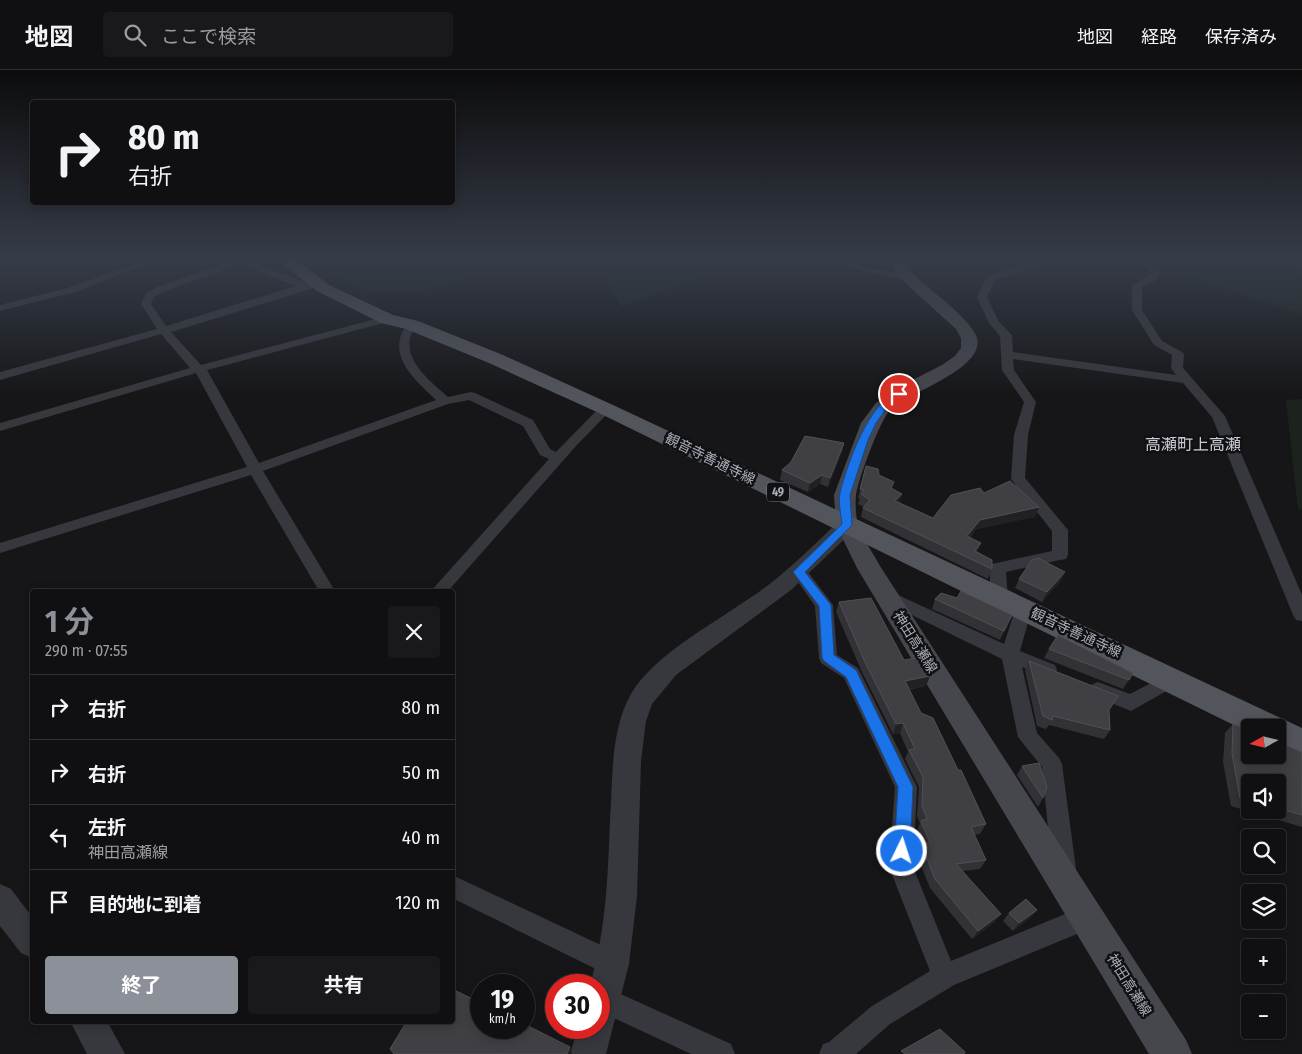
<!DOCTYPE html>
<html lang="ja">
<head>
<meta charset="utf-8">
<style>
	:root { --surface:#101012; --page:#19191b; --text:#f1f3f6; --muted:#9c9d9f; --line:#303032; --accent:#8c9099 }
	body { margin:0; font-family:"Fira Sans Condensed","Noto Sans JP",sans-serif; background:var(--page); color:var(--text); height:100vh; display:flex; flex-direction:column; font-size:19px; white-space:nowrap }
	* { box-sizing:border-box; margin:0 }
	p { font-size:16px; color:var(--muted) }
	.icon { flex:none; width:28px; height:28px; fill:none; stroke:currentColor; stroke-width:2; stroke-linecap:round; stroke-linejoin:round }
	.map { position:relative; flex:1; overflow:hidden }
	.side { position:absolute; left:30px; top:519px; width:425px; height:435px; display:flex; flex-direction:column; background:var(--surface); border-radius:5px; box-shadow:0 2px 12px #0003,0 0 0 1px var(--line) }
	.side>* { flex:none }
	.banner { position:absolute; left:30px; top:30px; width:425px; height:105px; border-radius:5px; box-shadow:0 2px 12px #0003,0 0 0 1px var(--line); background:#101012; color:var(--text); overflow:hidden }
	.needle { width:32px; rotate:262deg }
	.tools { position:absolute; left:1241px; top:649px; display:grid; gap:10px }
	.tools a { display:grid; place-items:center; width:45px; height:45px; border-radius:5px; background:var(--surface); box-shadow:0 2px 12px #0003,0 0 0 1px var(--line); font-size:25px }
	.speed { position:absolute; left:470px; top:904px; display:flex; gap:10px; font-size:25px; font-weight:700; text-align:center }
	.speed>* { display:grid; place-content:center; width:65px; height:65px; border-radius:50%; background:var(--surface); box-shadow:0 2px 12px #0003,0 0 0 1px var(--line); line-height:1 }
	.speed small { font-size:12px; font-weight:400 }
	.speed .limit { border:8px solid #d22; background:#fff; color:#111 }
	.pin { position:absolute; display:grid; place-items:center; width:42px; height:42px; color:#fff; margin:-21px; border:2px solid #fff; border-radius:50%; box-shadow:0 1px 5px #0007 }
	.me { position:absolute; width:55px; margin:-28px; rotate:4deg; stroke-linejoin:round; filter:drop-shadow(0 0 4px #0008) }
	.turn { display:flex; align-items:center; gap:18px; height:105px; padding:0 15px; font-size:22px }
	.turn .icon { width:65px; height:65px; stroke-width:2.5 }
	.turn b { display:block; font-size:35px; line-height:42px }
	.round { display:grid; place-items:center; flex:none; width:52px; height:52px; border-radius:5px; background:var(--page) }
	.summary { display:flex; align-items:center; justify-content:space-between; height:85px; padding:0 15px }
	h1 { font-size:30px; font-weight:700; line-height:38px; color:var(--accent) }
	.cta { display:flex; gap:10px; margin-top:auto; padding:10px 15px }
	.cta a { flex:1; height:58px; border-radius:5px; background:var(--accent); color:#fff; font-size:20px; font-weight:700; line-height:58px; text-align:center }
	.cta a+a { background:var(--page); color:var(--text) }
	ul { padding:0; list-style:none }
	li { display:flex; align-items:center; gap:15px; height:65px; padding:0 15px; border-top:1px solid var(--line) }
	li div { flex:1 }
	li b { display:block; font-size:19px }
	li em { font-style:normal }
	header { display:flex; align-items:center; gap:30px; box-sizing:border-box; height:70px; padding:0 25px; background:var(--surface); border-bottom:1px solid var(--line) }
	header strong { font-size:24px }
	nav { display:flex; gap:28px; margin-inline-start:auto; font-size:18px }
	.search { width:350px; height:45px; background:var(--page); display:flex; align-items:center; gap:12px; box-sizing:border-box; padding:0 18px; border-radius:5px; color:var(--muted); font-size:19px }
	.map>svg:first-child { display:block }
	.green { fill:#1c231d }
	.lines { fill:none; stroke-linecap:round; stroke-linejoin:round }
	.minor { fill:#37383d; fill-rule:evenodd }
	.tertiary { fill:#37383d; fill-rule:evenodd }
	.secondary { fill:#45474d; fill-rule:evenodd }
	.primary { fill:#53555c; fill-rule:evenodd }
	.wall { fill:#323236; fill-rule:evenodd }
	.shaded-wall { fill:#212124 }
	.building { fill:#3f3f44; stroke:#4f5156 }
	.route { fill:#1a73e8; stroke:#114b97 }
	.labels { text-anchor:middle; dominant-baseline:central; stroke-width:5; stroke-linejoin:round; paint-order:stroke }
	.shield { fill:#111113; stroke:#7b7e86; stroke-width:1 }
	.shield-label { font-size:12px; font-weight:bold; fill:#a8adb8 }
	.street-label { font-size:14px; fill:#a8adb8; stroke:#111113 }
	.quarter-label { font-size:16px; fill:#c9ccd4; stroke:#111113 }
</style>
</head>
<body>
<header>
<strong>地図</strong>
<div class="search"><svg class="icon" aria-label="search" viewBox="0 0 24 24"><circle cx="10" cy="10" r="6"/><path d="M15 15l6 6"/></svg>ここで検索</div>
<nav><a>地図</a><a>経路</a><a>保存済み</a></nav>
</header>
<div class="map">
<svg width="1302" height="984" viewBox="0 0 1302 984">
	<rect width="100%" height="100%" fill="#161618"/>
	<!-- green -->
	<g class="green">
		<path d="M308,188H531L521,193L427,221H367L337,209Z"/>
		<path d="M591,188H754L621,237Z"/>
		<path d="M932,188H1039L1010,198L952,209Z"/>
		<path d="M1125,188H1302V244Z"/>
		<path d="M1302,329V440L1298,439L1286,330Z"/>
	</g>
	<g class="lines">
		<!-- minor -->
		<g class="minor">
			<path d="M151,188H165L75,222L0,241V235L67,218Z"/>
			<path d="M229,188H242L306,213L317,210L322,213L311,219L171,262L201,295L387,246L392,249L391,251L207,300L259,393L436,330C414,309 384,284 408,253L412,252L417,255C415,258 412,261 411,265C402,290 432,313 448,327L471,322L475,323L533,350L550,379L556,382L601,336H611L612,339L576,376L448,521H431L549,389L540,385L523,356L469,330L448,334L263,401L335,521H319L251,405L0,483V473L247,397L196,303L0,361V353L190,298L161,264L0,310V302L157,259L141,234L146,223L157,217L232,191ZM241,194L296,216L166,256L151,234L154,227L165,221Z"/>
			<path d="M826,188H840L866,197L913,206L914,208L909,211L861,201Z"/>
			<path d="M1044,188H1061L995,210L987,227L999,252L1012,265L1013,282L1176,305L1171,298L1172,285L1154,275L1132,240V216L1152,203L1130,188H1141L1160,200L1162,202L1157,210L1142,217V240L1162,271L1182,282L1184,284L1183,298L1225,346L1302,525V551L1296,550L1293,545L1212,347L1183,313L1013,289L1014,300L1036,332L1028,365L1025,408L1068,460V485L1066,489L1060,490L1006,502L1008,527L1005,531L999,533L993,531L990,527V498L992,494L1052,481V461L1011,409L1014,365L1024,332L1002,300L1000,266L989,253L977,227L987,206Z"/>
			<path d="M799,496L805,498L833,535L837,585L858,598L917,717L913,797L951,891L1087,835L1096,838L1099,847L1096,856L954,915L890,954L856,984H819L823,974L829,972L872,936L930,901L889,797L895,717L844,608L821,593L819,588L815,536L791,502L793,498Z"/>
			<path d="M885,519L1004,574L1017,534L1023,532L1029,534L1032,538L1020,581L1055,595L1057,600L1055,605L1048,607L1022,597L1037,663L1059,688L1062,694L1076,799L1072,807L1064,810L1056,807L1052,799L1042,697L1018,667L1002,589L879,529L877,525L879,521Z"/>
			<path d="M1172,602L1179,604L1181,609L1179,614L1131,641L1091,625L1088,620L1091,615L1098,612L1130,624Z"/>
			<path d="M452,805L622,885L626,894L622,903L613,907L604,903L452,828Z"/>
			<path d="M603,916L731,974L735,984H691L599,941V918Z"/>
		</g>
		<!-- tertiary -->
		<g class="tertiary">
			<path d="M847,448L854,450L857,455L854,460L791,520L676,605L652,634L646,651L641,691L637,826L629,894L606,984H570L578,958H599V915H590C606,861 608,805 610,750C613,709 610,661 631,624C657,579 735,543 776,509C798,491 819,470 840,450Z"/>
			<path d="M0,814L11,819L32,847V888L21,883L0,856Z"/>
			<path d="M70,951H107L125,984H87Z"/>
		</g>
		<!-- secondary -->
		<path class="secondary" d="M895,188H909L908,197L913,204C927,217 973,251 977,268C985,299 909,322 890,340C880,350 858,410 856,425C855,433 856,448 858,455C863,469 873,483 880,496L1186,970L1192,984H1149L857,498L836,455L834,425L861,353L876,333L893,320L942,295L955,286L961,278V268L956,259L902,210L894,197Z"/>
		<!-- primary -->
		<path class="primary" d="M278,188H294L329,215L393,245L418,251L503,285L613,335L1302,658V687L1278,676V658H1250V663L599,343L489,293L406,259L381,253L317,221L286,197Z"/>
	</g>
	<!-- wall -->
	<g class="wall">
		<path d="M844,373L842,382L828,417L820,414L808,422L780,410L782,400Z"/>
		<path d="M866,396L892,419L900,433L933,448L984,423L1039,437L1035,447L976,459L970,468L978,482L992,499L988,509L861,447L863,438L864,437L858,434L860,429L858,428Z"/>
		<path d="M1019,509L1061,511L1042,532L1015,518Z"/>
		<path d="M935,529L1012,545L1000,570L932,539Z"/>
		<path d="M839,532L904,590L926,616L909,620L921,643L986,754L980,764L974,765L986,790L980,799L963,801L995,852L972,869L930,818L916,783L921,774L917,761L920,753L917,746L919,717L905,689L908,682L900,663L893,664L862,602L836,542Z"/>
		<path d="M1049,579L1133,603L1123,619L1044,588Z"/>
		<path d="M1029,591L1109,640L1110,660L1104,669L1049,655L1046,659L1037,656L1025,600Z"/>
		<path d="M1233,654L1302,682V757L1231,736L1223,692L1225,663ZM1250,712H1278V740H1250Z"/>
		<path d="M1022,696L1043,728L1038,737L1017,705Z"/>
		<path d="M1037,840L1030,848L1013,861L1003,851L1009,843Z"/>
	</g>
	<!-- shaded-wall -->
	<g class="shaded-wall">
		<path d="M844,373L842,382L828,417L830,408Z"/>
		<path d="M822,405L820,414L808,422L810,413Z"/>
		<path d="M902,424L900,433L895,431Z"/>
		<path d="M1039,437L1035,447L976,459L963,476L967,466L980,450Z"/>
		<path d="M981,473L977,483L971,490L975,481Z"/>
		<path d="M1065,502L1061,511L1042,532L1047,522Z"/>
		<path d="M930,606L926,616L901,621L905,611Z"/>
		<path d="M903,653L900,663L893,664L896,654Z"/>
		<path d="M1037,840L1030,848L1013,861L1019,853Z"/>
		<path d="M1001,844L995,852L972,869L978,861Z"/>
		<path d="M570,977L572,984H567Z"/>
	</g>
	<!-- building -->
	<g class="building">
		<path d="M805,366L844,373L830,408L822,405L810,413L782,400L791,392Z"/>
		<path d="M866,396L878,399L879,405L894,412L891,418L902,424L895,431L933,448L951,425L980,418L984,423L1010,411L1039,437L980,450L967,466L981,473L975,481L992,490V499L863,438L870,430L861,424L864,420L860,419Z"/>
		<path d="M1038,488L1065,502L1047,522L1019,509L1032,490Z"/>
		<path d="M961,521L1012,545L1004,561L935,529L941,523L957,528Z"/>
		<path d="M871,528L904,590L916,588L930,606L905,611L921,643L933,648L958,700H961L986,754L971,757L986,790L956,794L1001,844L978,861L935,809L921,774L930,773L921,751L927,749L922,736L923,707L909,680L915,679L903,653L896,654L865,592L839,532Z"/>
		<path d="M1058,565L1133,603L1129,610L1049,579Z"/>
		<path d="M1029,591L1118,626L1109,640L1110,660L1053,646L1052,650L1043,646Z"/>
		<path d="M1233,654L1250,660V685H1278V672L1302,682V745L1278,738V712H1250V730L1240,728L1232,683Z"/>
		<path d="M1039,693L1047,717L1043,728L1022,696Z"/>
		<path d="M1026,829L1037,840L1019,853L1009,843Z"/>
		<path d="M452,919L481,933V958H524V954L570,977L567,984H394L390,979L407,951H452Z"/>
		<path d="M940,959L965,982L964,984H905L901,981Z"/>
	</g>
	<!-- sky -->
	<linearGradient id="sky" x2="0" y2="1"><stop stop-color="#0c0c0d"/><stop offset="0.58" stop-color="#363c48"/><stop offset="1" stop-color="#363c48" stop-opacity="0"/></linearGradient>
	<rect width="1302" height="326" fill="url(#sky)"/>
	<!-- route -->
	<path class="route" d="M899,321L903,324L886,339L876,353L868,370L850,425L852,455L805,502L831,535L834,585L856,600L913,717L910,781L907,787L902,789L896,787L894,781L898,717L846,607L824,591L822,588L819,536L793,502L842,454C841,445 838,432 840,423C847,395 869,331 899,321Z"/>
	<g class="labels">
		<!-- shield labels -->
		<rect class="shield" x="767" y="412.5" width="22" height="19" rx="4"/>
		<g class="shield-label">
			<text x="778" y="422">49</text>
		</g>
		<!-- street labels -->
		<g class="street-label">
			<text transform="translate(710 389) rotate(26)">観音寺善通寺線</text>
			<text transform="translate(1076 563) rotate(25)">観音寺善通寺線</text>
			<text transform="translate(915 572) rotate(58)">神田高瀬線</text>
			<text transform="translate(1129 915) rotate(58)">神田高瀬線</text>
		</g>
		<!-- quarter labels -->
		<g class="quarter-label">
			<text x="1193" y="374">高瀬町上高瀬</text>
		</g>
	</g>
</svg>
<div class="tools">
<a><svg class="needle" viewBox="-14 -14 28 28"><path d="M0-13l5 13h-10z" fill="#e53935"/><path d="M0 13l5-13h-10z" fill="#9c9d9f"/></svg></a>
<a><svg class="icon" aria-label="sound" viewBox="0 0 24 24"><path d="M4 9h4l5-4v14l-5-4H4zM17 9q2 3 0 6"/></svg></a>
<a><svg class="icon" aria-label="search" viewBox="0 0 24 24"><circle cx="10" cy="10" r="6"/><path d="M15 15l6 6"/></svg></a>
<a><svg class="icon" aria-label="layers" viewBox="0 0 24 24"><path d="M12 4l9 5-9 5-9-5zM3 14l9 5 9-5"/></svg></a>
<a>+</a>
<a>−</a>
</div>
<div class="speed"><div>19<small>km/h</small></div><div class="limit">30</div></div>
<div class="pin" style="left:899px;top:324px;background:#d93025"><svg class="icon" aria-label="arrive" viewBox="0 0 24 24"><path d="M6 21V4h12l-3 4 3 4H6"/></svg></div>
<svg class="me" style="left:902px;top:781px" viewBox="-20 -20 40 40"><circle r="17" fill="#1a73e8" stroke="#fff" stroke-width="3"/><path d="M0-11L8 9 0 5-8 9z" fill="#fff"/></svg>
<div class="banner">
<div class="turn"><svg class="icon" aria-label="right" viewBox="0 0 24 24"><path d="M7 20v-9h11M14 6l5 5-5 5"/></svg><div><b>80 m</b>右折</div></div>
</div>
<section class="side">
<div class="summary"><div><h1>1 分</h1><p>290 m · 07:55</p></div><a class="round"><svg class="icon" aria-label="close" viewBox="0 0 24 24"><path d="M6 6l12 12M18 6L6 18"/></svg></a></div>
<ul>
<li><svg class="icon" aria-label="right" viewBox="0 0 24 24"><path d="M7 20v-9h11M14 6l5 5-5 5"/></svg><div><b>右折</b></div><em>80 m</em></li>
<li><svg class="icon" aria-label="right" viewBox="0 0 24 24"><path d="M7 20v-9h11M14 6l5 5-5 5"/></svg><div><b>右折</b></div><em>50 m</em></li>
<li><svg class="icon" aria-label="left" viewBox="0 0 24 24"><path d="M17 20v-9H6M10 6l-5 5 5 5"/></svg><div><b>左折</b><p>神田高瀬線</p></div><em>40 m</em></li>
<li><svg class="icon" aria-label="arrive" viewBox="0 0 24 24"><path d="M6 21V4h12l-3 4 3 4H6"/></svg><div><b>目的地に到着</b></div><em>120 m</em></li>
</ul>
<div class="cta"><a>終了</a><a>共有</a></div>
</section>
</div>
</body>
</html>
